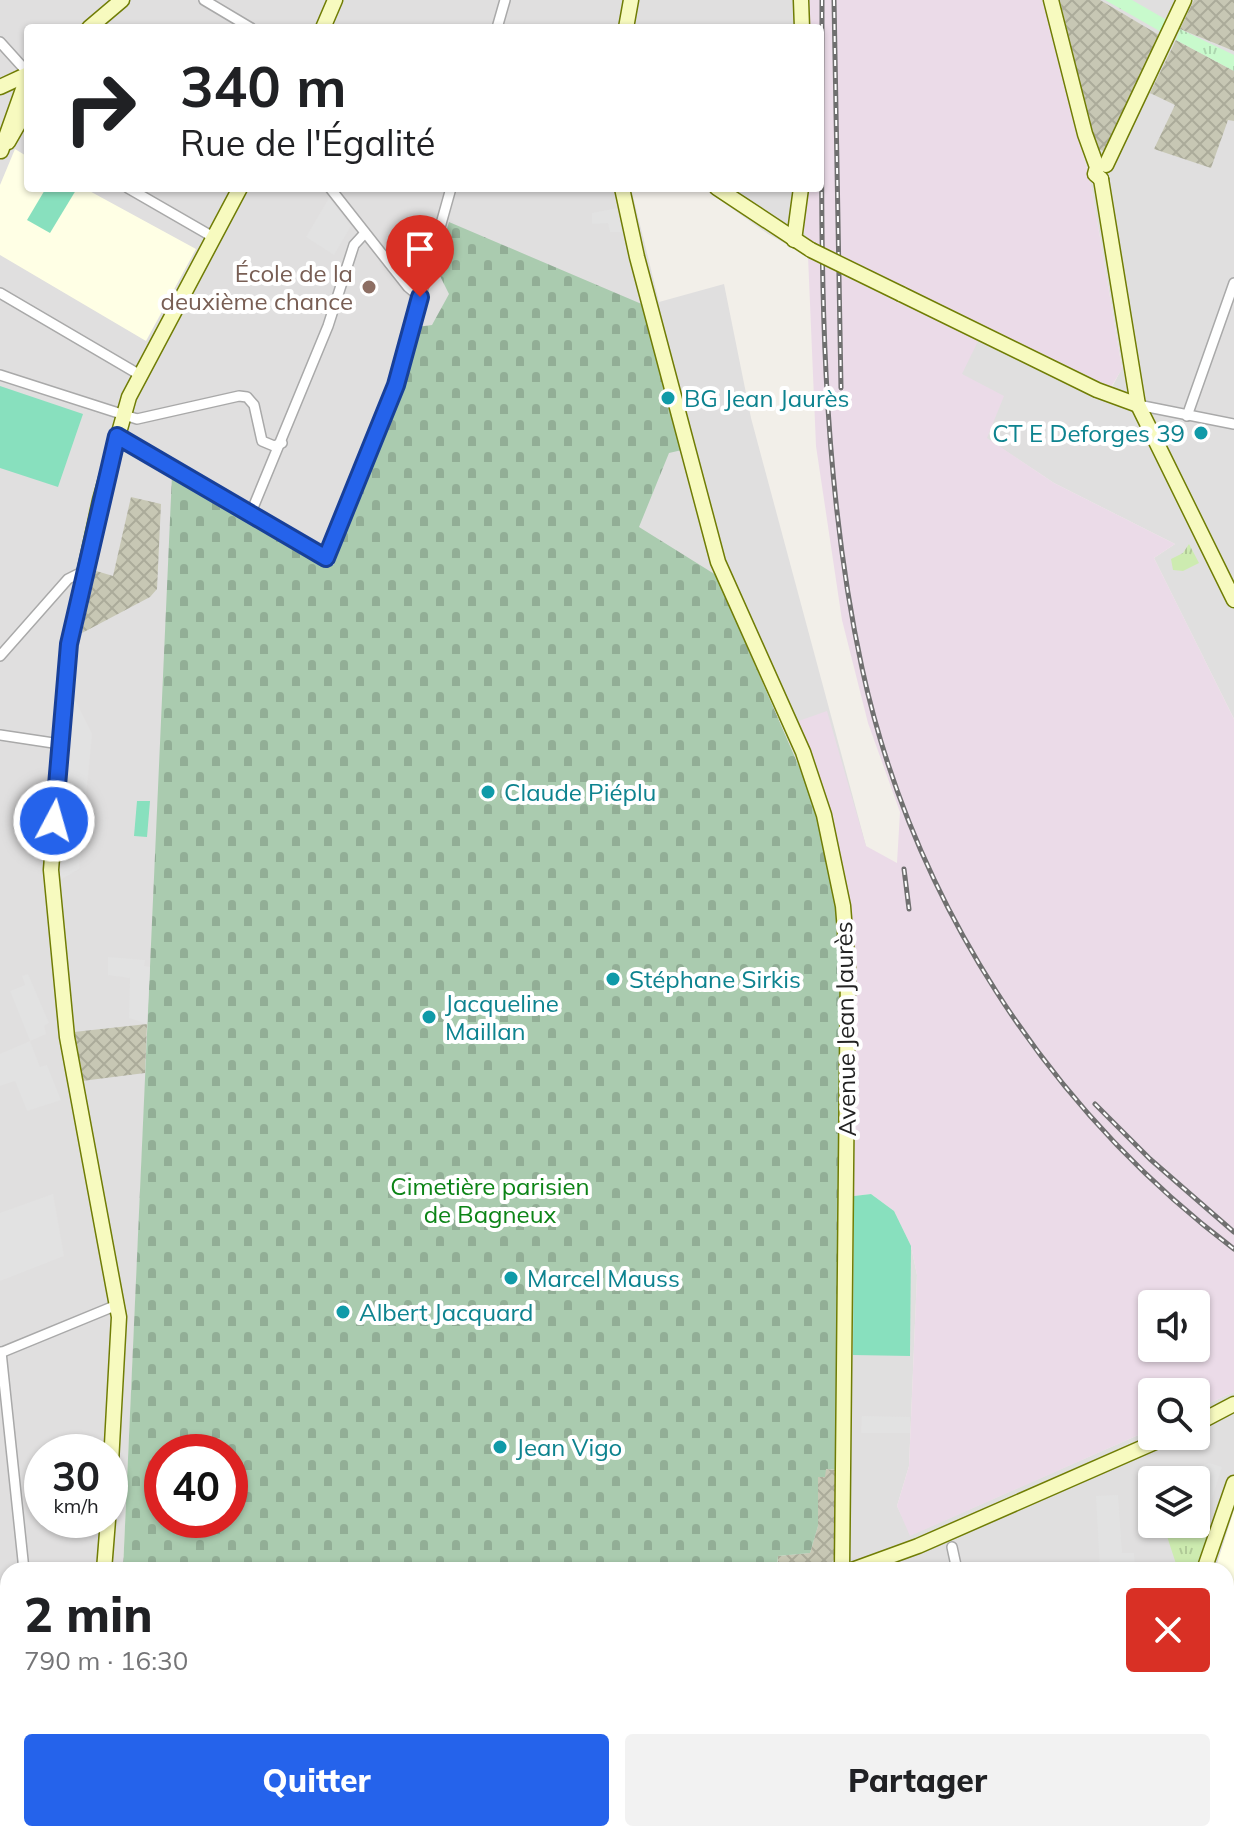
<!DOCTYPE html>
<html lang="fr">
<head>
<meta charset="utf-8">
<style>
	:root { --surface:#fff; --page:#f2f2f2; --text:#202124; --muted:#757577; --accent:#2563eb }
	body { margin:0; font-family:Mulish,sans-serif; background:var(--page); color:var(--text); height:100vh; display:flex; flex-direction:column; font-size:30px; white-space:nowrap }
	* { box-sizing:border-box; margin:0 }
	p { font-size:26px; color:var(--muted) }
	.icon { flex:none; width:44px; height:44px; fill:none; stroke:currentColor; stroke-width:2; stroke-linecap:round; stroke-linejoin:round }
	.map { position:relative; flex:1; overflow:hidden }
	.drawer { position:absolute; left:0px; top:1562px; width:1234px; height:280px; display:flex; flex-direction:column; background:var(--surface); border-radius:24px 24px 0 0; box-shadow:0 2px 6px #0004 }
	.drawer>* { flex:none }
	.banner { position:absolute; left:24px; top:24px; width:800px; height:168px; border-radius:8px; box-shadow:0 2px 6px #0004; background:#fff; color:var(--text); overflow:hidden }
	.tools { position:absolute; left:1138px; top:1290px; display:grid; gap:16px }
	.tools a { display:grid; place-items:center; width:72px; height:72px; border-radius:8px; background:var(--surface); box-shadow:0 2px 6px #0004; font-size:40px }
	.speed { position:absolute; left:24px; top:1434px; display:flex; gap:16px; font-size:40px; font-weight:700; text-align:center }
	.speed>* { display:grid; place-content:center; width:104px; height:104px; border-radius:50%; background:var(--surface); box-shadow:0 2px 6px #0004; line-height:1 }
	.speed small { font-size:20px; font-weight:400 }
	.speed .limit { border:12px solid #d22; background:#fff; color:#111 }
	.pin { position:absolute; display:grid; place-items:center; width:68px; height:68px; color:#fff; margin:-82px -34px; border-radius:50% 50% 50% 0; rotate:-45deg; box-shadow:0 0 8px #0007 }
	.pin .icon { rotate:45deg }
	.me { position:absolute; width:88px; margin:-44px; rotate:6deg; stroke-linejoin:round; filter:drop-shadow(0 0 6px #0008) }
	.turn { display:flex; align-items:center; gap:28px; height:168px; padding:0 24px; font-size:36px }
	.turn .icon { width:104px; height:104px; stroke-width:2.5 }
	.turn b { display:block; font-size:56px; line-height:68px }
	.round { display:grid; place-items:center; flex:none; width:84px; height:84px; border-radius:8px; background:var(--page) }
	.headline { display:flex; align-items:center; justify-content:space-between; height:136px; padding:0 24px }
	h1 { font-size:48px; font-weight:800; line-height:60px }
	.action { display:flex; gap:16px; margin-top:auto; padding:16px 24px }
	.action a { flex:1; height:92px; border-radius:8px; background:var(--accent); color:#fff; font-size:32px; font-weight:800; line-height:92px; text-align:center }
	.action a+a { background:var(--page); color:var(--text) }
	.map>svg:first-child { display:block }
	.residential { fill:#e0dfdf; fill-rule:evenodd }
	.industrial { fill:#ebdbe8; fill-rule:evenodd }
	.education { fill:#ffffe5 }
	.construction { fill:url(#construction-cross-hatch) }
	.grass { fill:url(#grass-tufts) }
	.cemetery { fill:url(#cemetery-stones); fill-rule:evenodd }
	.park { fill:url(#park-tufts) }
	.pitch { fill:#88e0be }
	.parking { fill:#e2e2e2 }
	.plaza { fill:#dddde8 }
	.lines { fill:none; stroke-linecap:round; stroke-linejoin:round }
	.street-casing { stroke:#a9a9a9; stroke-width:12 }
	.secondary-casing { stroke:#707d05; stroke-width:17 }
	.street { stroke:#fff; stroke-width:9 }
	.secondary { stroke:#f7fabf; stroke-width:14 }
	.rail-casing { stroke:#707070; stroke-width:5 }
	.rail { stroke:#fff; stroke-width:2; stroke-dasharray:6; stroke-linecap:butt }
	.secondary-bridge-casing { stroke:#707d05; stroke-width:17; stroke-linecap:butt }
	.secondary-bridge { stroke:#f7fabf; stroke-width:14 }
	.route-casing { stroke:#184099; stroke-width:20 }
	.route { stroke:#2563eb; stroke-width:14 }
	.education-dot { fill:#8d6e63; stroke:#fff; stroke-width:3 }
	.culture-dot { fill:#0f9aa8; stroke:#fff; stroke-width:3 }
	.labels { text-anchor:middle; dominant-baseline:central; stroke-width:8; stroke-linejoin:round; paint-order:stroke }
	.education-label { font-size:24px; fill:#785e54; stroke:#fff; text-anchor:end }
	.culture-label { font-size:24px; fill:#0d838f; stroke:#fff; text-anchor:start }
	.street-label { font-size:24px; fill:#222; stroke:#fff }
	.park-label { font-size:24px; fill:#0c8416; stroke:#fff }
</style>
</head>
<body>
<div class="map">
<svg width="1234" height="1842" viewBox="0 0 1234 1842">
	<defs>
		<pattern id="construction-cross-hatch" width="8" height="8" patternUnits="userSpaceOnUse" patternTransform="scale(2)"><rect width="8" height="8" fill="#c7c7b4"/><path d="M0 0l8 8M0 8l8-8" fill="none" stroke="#abab9a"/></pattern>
		<pattern id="grass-tufts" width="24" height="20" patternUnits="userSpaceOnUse" patternTransform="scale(2)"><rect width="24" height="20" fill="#cdebb0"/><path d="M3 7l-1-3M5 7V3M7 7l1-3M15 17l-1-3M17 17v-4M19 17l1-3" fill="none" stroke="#b0c997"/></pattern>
		<pattern id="cemetery-stones" width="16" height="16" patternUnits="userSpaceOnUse" patternTransform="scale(2)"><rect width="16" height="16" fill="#aacbaf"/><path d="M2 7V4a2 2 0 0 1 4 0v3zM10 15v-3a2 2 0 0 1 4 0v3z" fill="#92ae96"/></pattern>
		<pattern id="park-tufts" width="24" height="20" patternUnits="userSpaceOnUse" patternTransform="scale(2)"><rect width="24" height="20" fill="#c8facc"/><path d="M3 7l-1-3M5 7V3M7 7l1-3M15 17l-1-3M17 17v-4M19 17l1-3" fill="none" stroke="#acd6af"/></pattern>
	</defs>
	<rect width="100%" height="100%" fill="#f2efe9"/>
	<!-- residential -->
	<g class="residential">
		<path d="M0,0H808V28H28V188H631L659,302L724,284L751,418L866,846L854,1196L894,1211L911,1246L917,1275L909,1466L897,1506L911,1535L1152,1429V1436H1196V1409L1234,1392V1842H215L233,1834H1226V1570H777L838,1469L840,956L810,793L741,629L334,552V565H329L173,475L123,1570H8V1834H137L140,1842H0ZM42,1452H110V1520H42ZM1152,1480H1196V1524H1152Z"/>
		<path d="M1046,0H1234V719L1154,558L1175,544L1054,483L986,438L962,374L905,288L1112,387L1122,368L1092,190Z"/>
		<path d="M703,188H809L803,230L812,244L808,256L768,234Z"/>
	</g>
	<!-- industrial -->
	<path class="industrial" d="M808,0H1046L1092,190L1122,369L1111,387L905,289L980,337L962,374L1004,396L987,438L1054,483L1175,544L1154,558L1234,719V1392L1196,1409V1392H1152V1429L910,1536L897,1506L909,1466L917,1275L911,1246L894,1211L871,1194L854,1196L855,950L845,887L793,723L827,711L866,846L897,863L900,812L868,723L842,620L816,446L808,256L812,244L803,230L809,188H820V28H808ZM1152,1304H1196V1348H1152Z"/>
	<!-- education -->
	<g class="education">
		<path d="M15,149L28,157V188H84L196,249L146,341L0,255V185Z"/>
		<path d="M1234,1510V1748H1226V1570H1215Z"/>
		<path d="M859,1834H973V1839L860,1842Z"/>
	</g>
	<!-- construction -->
	<g class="construction">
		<path d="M1060,0H1100L1159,35L1105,151L1095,149Z"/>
		<path d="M1194,0H1234V51L1180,29Z"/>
		<path d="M1176,40L1234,71V121L1228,120L1211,168L1154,149L1175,105L1150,93Z"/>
		<path d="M131,497L161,504L157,589L150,597L82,633L93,570L113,576Z"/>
		<path d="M147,1024L145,1073L82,1081L74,1032Z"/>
		<path d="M825,1469L838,1470V1554L826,1570H778V1556L810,1553L818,1526V1477Z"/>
	</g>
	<!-- grass -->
	<g class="grass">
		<path d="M1189,544L1199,563L1183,571L1173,570L1171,559L1183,553Z"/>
		<path d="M1163,1524H1174L1207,1535L1195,1570H1178Z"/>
	</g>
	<!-- cemetery -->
	<g class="cemetery">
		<path d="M449,222L644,305L682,450L669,453L639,527L716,575L810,792L824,843L836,906L840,956L838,1470L826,1469L825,1477H818V1526L810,1553L778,1556L777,1570H123L172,475L324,564L334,565V552L401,382L417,327L432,325L449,294L435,266ZM162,1452H230V1520H162Z"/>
		<path d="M137,1834H233L215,1842H140Z"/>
	</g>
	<!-- park -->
	<g class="park">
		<path d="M1105,0H1132L1165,19L1163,33Z"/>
		<path d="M1180,29L1234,55V71L1176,40Z"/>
		<path d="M439,1834H606V1838L578,1842H519L516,1838L439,1842Z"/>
		<path d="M978,1834H1109L1104,1841L981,1842Z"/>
	</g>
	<!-- pitch -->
	<g class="pitch">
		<path d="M46,188L76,190L50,233L27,220Z"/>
		<path d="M0,386L83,414L58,487L0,468Z"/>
		<path d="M137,801H150L147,837L134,836Z"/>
		<path d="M871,1194L894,1211L911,1246L910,1356L853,1355L854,1196Z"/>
		<rect x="706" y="1834" width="119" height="8"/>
	</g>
	<!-- parking -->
	<g class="parking">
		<path d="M329,198L351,226L334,255L306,237Z"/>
		<path d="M617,208L622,232H610L608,223L592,224V213Z"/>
		<path d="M75,700L92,734L79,869L60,880Z"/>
		<path d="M108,957L145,960L144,966L150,967L147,1024L129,1018L130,978L108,975Z"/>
		<path d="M28,974L49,1023L44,1026L46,1034L30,1041L40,1067L47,1065L61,1100L27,1111L15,1081L0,1086V1054L30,1041L10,991L25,985L22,976Z"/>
		<path d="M53,1194L64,1256L0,1281V1213Z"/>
		<path d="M862,1416L910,1417V1433H861Z"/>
		<path d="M1209,1463L1222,1467L1201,1533L1174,1524H1196V1480H1170Z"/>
		<path d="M1118,1495L1122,1553H1134L1135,1570H1100L1096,1496Z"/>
	</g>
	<!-- plaza -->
	<path class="plaza" d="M439,1834H474L475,1837L527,1834V1837L439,1842Z"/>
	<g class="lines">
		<!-- street casing -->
		<g class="street-casing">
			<g id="street">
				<path d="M204,0L251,28"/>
				<path d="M497,28L505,0"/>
				<path d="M0,42L28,73"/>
				<path d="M128,188L213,237"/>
				<path d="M330,188L408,287L420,297"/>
				<path d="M0,293L140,375"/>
				<path d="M0,375L137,419L239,396L247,397L254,405L262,441L274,446L282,443"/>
				<path d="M1138,405L1234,424"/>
				<path d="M1187,416L1234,283"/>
				<path d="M117,436L326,558L396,385L451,188"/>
				<path d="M250,515L328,326L354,245L365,233"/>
				<path d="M0,656L68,579L84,571"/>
				<path d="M0,735L60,744"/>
				<path d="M1,1352L24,1570"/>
				<path d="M0,1353L112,1307"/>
				<path d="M952,1547L957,1570"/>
				<path d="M0,1618H8"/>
				<path d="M0,1682L8,1683"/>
				<path d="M0,1747L8,1748"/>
				<path d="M1226,1756H1234"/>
				<path d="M0,1799L8,1809"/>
				<path d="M26,1834L33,1842"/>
				<path d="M681,1834V1842"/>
			</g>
		</g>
		<!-- secondary casing -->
		<g class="secondary-casing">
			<g id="secondary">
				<path d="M801,0L802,28"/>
				<path d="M1051,0L1085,134L1097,167L1095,174L1101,179"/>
				<path d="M89,28L122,0"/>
				<path d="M323,28L335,0"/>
				<path d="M626,28L631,0"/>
				<path d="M0,87L28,74"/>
				<path d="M8,142L28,107"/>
				<path d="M1,151L28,75"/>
				<path d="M1106,165L1184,0"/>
				<path d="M1101,179L1138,405L1234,600"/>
				<path d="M622,188L637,257L718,562L803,752L824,815L843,906L848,969L842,1570"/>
				<path d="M717,188L811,250"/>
				<path d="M794,240L801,188"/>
				<path d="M901,294L1097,390L1138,405"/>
				<path d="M1196,1424L1234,1404"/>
				<path d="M110,1481L119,1317L67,1037L51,870L69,644L100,500L129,397L240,188"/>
				<path d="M104,1570L108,1520"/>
				<path d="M852,1570L918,1546L1169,1436"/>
				<path d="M1204,1570L1234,1483"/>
				<path d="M94,1834L95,1842"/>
				<path d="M336,1834L337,1842"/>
				<path d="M853,1834V1842"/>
				<path d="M232,1842L249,1834"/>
				<path d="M1116,1842L1119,1834"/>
			</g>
		</g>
		<!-- street -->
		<use href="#street" class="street"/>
		<!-- secondary -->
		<use href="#secondary" class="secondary"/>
		<!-- rail casing -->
		<g class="rail-casing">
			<g id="rail">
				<path d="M822,0C822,222 815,450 862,668C912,898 1046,1107 1234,1249"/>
				<path d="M834,0L841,388"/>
				<path d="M904,869L909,909"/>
				<path d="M1095,1104L1150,1159L1234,1232"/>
			</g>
		</g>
		<!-- rail -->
		<use href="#rail" class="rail"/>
		<!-- secondary-bridge casing -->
		<g class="secondary-bridge-casing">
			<path id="secondary-bridge" d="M811,250L901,294"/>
		</g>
		<!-- secondary-bridge -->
		<use href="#secondary-bridge" class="secondary-bridge"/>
	</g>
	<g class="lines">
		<!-- route casing -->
		<g class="route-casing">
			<path id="route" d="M54,821L69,644L117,436L326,558L396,385L420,297"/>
		</g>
		<!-- route -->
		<use href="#route" class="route"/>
	</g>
	<!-- markers -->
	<circle class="education-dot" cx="369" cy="287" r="8"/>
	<g class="culture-dot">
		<circle cx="668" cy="398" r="8"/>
		<circle cx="1201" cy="433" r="8"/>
		<circle cx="488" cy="792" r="8"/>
		<circle cx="613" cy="979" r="8"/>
		<circle cx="429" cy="1017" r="8"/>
		<circle cx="511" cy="1278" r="8"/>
		<circle cx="343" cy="1312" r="8"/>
		<circle cx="500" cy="1447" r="8"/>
	</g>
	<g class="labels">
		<!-- education labels -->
		<g class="education-label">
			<text x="353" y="273">École de la<tspan x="353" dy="28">deuxième chance</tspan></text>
		</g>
		<!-- culture labels -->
		<g class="culture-label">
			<text x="684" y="398">BG Jean Jaurès</text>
			<text x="1185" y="433" text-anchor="end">CT E Deforges 39</text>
			<text x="504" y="792">Claude Piéplu</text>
			<text x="629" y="979">Stéphane Sirkis</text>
			<text x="445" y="1003">Jacqueline<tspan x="445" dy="28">Maillan</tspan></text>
			<text x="527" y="1278">Marcel Mauss</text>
			<text x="359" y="1312">Albert Jacquard</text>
			<text x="516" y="1447">Jean Vigo</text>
		</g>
		<!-- street labels -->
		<g class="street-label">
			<text transform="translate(845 1029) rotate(-91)">Avenue Jean Jaurès</text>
		</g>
		<!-- park labels -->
		<g class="park-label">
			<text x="490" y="1186">Cimetière parisien<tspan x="490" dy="28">de Bagneux</tspan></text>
		</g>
	</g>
</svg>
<div class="tools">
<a><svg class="icon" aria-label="sound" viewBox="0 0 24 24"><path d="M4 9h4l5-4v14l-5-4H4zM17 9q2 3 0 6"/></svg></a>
<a><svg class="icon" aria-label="search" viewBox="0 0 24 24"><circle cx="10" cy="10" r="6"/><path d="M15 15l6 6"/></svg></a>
<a><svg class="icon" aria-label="layers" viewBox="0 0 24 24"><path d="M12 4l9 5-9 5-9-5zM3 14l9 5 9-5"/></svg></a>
</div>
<div class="speed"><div>30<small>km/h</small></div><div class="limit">40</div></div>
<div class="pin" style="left:420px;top:297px;background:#d93025"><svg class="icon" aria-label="arrive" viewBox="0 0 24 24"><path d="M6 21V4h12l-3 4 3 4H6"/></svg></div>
<svg class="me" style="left:54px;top:821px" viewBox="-20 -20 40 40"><circle r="17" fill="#2563eb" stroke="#fff" stroke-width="3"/><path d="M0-11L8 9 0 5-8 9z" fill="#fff"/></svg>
<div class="banner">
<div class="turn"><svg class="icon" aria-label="right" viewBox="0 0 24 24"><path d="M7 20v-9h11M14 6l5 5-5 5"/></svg><div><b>340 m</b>Rue de l'Égalité</div></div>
</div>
<section class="drawer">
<div class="headline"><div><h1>2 min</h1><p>790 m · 16:30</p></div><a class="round" style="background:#d93025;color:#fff"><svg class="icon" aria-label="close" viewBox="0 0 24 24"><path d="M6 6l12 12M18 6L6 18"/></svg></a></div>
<div class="action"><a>Quitter</a><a>Partager</a></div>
</section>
</div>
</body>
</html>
